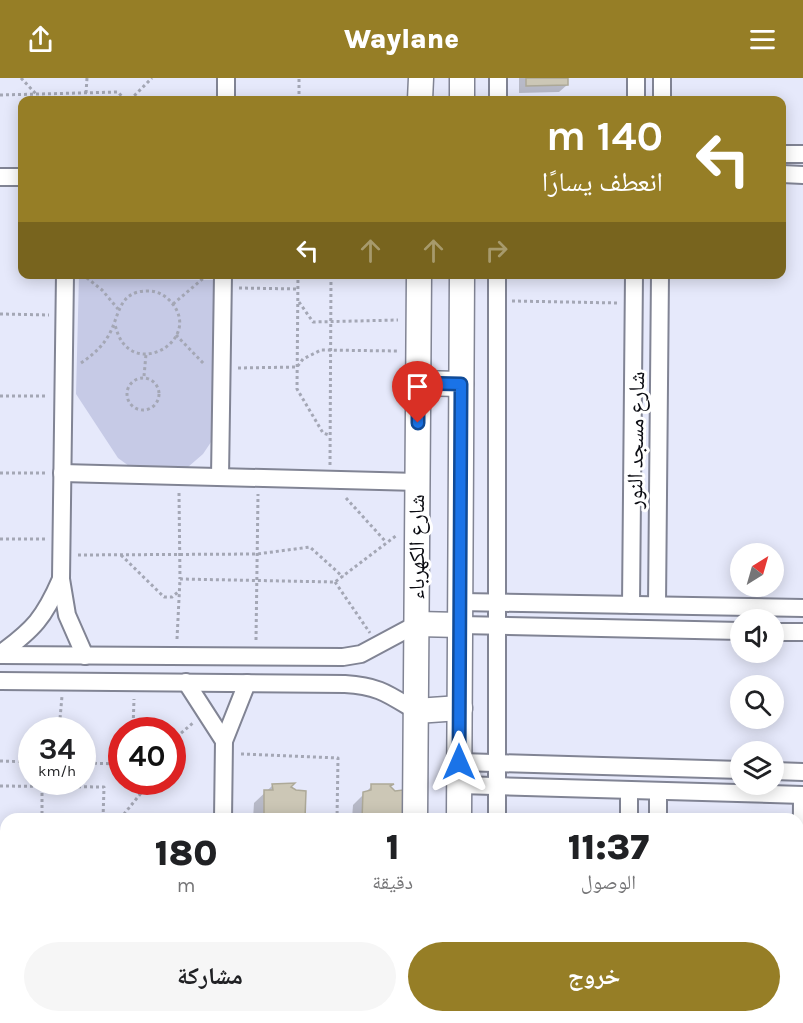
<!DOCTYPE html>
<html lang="ar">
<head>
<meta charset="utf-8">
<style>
	:root { --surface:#fff; --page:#f6f6f6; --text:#202124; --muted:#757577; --accent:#967e26 }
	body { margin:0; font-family:Karla,"Noto Naskh Arabic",sans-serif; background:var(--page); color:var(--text); direction:rtl; height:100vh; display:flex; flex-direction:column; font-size:22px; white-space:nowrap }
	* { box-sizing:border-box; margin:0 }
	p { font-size:20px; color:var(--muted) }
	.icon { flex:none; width:33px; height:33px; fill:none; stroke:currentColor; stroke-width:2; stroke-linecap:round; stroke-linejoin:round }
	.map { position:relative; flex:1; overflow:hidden; direction:ltr }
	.panel { position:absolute; left:0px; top:735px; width:804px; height:210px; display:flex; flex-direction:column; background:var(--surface); border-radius:18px 18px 0 0; box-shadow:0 3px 15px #0003; direction:rtl }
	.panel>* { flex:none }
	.guide { position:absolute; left:18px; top:18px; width:768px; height:183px; border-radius:12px; box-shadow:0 3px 15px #0003; direction:rtl; background:#967e26; color:#fff; overflow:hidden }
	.needle { width:39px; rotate:37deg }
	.controls { position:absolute; left:730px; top:465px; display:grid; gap:12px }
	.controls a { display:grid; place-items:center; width:54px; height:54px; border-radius:50%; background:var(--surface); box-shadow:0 3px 15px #0003; font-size:30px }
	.speed { position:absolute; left:18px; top:639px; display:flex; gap:12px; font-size:30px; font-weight:700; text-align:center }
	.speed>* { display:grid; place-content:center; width:78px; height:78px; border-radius:50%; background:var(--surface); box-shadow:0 3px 15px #0003; line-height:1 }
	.speed small { font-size:15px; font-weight:400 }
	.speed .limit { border:9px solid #d22; background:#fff; color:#111 }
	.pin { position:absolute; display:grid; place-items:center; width:51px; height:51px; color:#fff; margin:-62px -26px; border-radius:50% 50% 50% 0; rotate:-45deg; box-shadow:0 0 6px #0007 }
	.pin .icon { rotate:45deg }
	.me { position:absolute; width:66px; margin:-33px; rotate:0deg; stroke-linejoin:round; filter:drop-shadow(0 0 4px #0008) }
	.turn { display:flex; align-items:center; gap:21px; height:126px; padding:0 24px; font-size:27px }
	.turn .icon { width:78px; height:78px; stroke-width:2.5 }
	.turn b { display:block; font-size:42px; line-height:51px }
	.lanes { display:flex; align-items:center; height:57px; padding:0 24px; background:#0003; justify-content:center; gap:30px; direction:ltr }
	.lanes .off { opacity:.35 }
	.eta { display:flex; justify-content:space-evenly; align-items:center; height:102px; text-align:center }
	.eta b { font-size:36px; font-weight:800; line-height:42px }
	.button { display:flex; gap:12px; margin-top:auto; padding:12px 24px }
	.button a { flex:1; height:69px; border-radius:36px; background:var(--accent); color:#fff; font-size:24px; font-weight:800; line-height:69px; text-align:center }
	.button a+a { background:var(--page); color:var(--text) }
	header { display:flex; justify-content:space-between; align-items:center; height:78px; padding:0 24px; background:var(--accent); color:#fff; font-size:27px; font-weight:800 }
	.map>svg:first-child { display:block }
	.green { fill:#c6cae6 }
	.shadow { fill:#0003 }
	.building { fill:#ccc7b6; stroke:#ada998; stroke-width:1.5 }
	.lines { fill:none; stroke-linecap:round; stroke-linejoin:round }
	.street-casing { stroke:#818494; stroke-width:20 }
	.secondary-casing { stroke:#818494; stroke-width:27 }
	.path { stroke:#a4a7b5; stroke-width:3; stroke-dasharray:3 3; stroke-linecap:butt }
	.street { stroke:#fff; stroke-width:16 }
	.secondary { stroke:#fff; stroke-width:24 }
	.route-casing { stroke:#114b97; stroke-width:15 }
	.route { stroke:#1a73e8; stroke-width:10 }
	.labels { text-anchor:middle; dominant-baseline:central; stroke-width:6; stroke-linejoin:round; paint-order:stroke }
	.street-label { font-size:22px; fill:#0b0c12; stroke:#fff }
</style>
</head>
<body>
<header><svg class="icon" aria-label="menu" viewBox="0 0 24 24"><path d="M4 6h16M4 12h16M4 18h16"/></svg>Waylane<svg class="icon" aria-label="share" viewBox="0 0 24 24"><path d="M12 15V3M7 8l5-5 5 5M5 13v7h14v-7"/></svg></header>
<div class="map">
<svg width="803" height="945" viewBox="0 0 803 945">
	<rect width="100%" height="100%" fill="#e6e9fb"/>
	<!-- green -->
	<g class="green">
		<path d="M79,197H93L102,201L214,202L218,197L215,358L203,376L188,389L129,388L118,380L76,316Z"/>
		<rect x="93" y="939" width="118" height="6"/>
	</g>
	<!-- shadow -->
	<g class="shadow">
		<path d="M519,0H566L567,7L559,14L519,15Z"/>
		<path d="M272,708L288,710L303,741H253L254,725Z"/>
		<path d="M372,708L388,709L401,741H352L353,727Z"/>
		<rect x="253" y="939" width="50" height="6"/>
		<path d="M350,939H392L393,945H350Z"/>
		<path d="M513,939H604L598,945H513Z"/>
	</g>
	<!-- building -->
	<g class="building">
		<path d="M526,0H568V7L526,8Z"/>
		<path d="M295,705L291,709L296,712L306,713L305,741H264V712H273L272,706Z"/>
		<path d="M371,706H394L390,708L395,713L403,712V741H362L363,714L371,712Z"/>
		<rect x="263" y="939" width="42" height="6"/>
		<rect x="360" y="939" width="34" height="6"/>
	</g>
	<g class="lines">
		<!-- street casing -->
		<g class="street-casing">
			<g id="street">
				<path d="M226,22V0"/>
				<path d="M498,22V0"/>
				<path d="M636,22V0"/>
				<path d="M662,22V0"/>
				<path d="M782,76H803"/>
				<path d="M782,96L803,97"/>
				<path d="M0,99H22"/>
				<path d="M65,196L61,501L67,537L85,578"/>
				<path d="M62,395L418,404"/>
				<path d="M220,399L223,196"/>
				<path d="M460,524L803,530"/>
				<path d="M631,527L634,196"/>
				<path d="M657,527L660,196"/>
				<path d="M460,547L741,553"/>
				<path d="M774,554H803"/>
				<path d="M0,576C34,551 44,540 61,501"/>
				<path d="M0,577L343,579L361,576L417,546"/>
				<path d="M0,603L345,606C379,608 388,616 416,633"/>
				<path d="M186,604L224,663"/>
				<path d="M460,684L741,692"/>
				<path d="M774,693L803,694"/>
				<path d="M460,707L803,717"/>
				<path d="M223,741L224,663L247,605"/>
				<path d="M497,741V196"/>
				<path d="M629,741V712"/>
				<path d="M658,741V713"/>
				<path d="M0,791H6"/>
				<path d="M57,945V939"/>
				<path d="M220,945V939"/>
				<path d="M497,945V939"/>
				<path d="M628,945V939"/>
				<path d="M657,945V939"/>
				<path d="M801,945L802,717"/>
			</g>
		</g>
		<!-- secondary casing -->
		<g class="secondary-casing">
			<g id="secondary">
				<path d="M420,22L421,0"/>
				<path d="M462,22V0"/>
				<path d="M418,305L461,306"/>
				<path d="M417,546L460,547"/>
				<path d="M416,633L460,630"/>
				<path d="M415,741L419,196"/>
				<path d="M459,741L462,196"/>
				<path d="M414,945V939"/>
				<path d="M459,945V939"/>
			</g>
		</g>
		<!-- path -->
		<g class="path">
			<path d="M21,0L36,16V22"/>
			<path d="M86,15L87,0"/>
			<path d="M0,17L118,14L125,22"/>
			<path d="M130,22L152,0"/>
			<path d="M299,22V0"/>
			<path d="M82,196L102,212L118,231"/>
			<path d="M298,196L297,311L323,355L329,357"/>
			<path d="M239,210L298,211"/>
			<path d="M512,223L619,225"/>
			<path d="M299,224L313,244L398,242"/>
			<path d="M173,226L206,198"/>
			<path d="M0,236L49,237"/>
			<path d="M176,257L204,286"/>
			<path d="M81,285C91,278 100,271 107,260C120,241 116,212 149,213C158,213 166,218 172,225C204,264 127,306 115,246"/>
			<path d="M238,290L297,289L303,281L321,272L399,273"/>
			<path d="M144,298L146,276"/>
			<circle cx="143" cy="316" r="16"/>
			<path d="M0,318H46"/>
			<path d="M330,387L331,196"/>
			<path d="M0,395H46"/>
			<path d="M179,415L180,501"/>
			<path d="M346,420L386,464"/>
			<path d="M0,461H46"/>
			<path d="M78,477L257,476L310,469L343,499"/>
			<path d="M121,477L164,519H172L178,514"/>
			<path d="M335,504L370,555"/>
			<path d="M177,561L180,501L335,504L397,457"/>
			<path d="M256,562L258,416"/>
			<path d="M59,652L62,618"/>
			<path d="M133,652L134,621"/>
			<path d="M172,663L194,644"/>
			<path d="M241,676L338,680L337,741"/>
			<path d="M0,683L32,684"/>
			<path d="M82,685L122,686"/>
			<path d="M0,708L104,709L103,741"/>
			<path d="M42,709V741"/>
			<path d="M120,741L150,704"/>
			<path d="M0,895H6"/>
			<path d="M133,939V945"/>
			<path d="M331,939V945"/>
		</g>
		<!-- street -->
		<use href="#street" class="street"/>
		<!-- secondary -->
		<use href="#secondary" class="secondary"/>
	</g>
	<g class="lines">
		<!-- route casing -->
		<g class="route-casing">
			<path id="route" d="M418,345V305L461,306L459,684"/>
		</g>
		<!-- route -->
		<use href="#route" class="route"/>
	</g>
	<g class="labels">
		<!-- street labels -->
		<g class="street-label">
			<text transform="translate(636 362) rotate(-89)">شارع مسجد النور</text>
			<text transform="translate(417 469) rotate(-90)">شارع الكهرباء</text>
		</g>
	</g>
</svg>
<div class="controls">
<a><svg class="needle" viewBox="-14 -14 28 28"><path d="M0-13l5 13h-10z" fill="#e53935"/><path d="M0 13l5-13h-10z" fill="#757577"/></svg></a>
<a><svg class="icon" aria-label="sound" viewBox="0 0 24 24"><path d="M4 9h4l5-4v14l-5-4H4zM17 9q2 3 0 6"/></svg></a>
<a><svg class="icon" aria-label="search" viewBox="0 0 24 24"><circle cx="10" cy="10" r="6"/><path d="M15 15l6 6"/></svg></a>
<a><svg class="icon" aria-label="layers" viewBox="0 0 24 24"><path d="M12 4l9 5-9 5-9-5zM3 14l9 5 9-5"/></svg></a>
</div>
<div class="speed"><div>34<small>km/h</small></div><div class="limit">40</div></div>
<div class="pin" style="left:418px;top:345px;background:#d93025"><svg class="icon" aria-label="arrive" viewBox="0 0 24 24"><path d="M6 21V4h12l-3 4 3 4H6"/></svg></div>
<svg class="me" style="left:459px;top:684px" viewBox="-20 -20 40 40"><path d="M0-17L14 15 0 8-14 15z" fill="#1a73e8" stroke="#fff" stroke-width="4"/></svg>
<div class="guide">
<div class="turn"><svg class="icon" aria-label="left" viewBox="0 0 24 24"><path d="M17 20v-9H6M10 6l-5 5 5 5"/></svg><div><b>140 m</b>انعطف يسارًا</div></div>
<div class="lanes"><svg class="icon" aria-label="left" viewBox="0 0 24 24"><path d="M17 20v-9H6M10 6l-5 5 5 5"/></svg><svg class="icon off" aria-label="ahead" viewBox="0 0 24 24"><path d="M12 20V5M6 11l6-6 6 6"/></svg><svg class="icon off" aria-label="ahead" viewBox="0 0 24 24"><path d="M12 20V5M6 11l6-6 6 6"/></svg><svg class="icon off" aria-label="right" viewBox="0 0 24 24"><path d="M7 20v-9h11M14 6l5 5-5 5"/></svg></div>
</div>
<section class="panel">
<div class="eta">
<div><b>11:37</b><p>الوصول</p></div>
<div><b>1</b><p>دقيقة</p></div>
<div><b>180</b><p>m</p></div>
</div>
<div class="button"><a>خروج</a><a>مشاركة</a></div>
</section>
</div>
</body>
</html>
